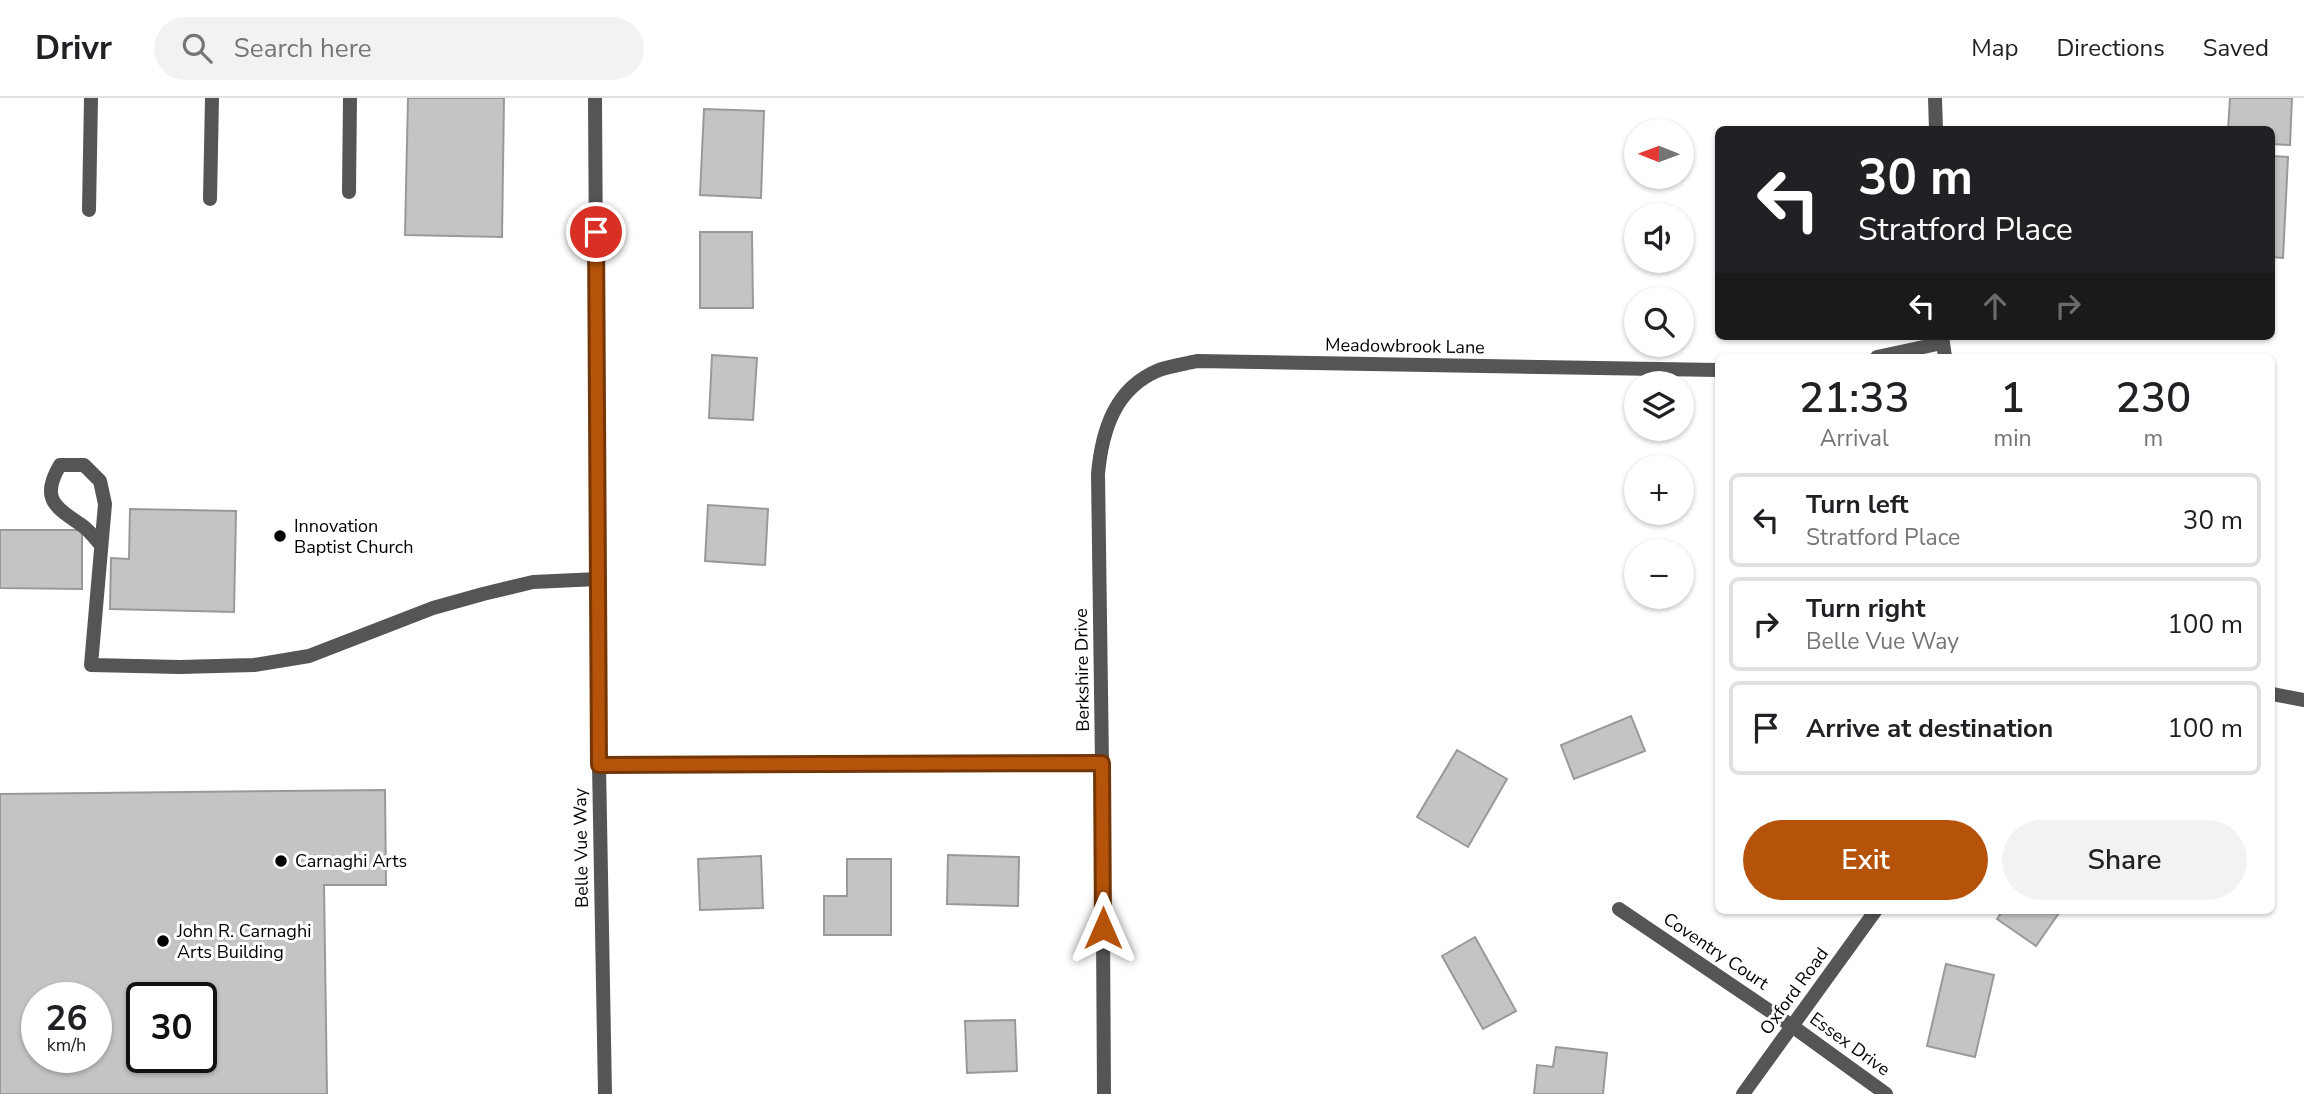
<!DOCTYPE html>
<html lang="en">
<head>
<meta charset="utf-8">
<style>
	:root { --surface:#fff; --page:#f2f2f2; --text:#202124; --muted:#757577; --line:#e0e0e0; --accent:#b45309 }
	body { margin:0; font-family:"Nunito Sans",sans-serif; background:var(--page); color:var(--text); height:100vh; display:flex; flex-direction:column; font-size:26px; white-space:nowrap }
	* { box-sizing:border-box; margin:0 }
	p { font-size:23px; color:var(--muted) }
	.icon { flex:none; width:38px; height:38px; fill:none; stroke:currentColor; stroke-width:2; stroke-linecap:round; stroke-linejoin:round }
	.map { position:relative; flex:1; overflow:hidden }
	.side { position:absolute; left:1715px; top:256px; width:560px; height:560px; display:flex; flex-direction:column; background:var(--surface); border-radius:10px; box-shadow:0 2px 5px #0004 }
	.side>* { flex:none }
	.top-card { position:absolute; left:1715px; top:28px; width:560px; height:214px; border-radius:10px; box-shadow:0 2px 5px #0004; background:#202124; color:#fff; overflow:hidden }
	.needle { width:46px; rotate:271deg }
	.buttons { position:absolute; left:1624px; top:21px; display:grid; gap:14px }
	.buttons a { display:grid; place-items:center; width:70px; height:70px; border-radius:50%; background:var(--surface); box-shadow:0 2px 5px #0004; font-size:35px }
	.speed { position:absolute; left:21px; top:884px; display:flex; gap:14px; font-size:35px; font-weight:700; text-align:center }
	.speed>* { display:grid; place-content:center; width:91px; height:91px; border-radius:50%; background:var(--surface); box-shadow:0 2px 5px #0004; line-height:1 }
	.speed small { font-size:18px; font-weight:400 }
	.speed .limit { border:4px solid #111; border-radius:10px; background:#fff; color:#111 }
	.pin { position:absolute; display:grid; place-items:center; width:60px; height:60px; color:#fff; margin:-30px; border:4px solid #fff; border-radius:50%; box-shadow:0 2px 7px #0007 }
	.me { position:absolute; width:77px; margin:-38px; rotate:0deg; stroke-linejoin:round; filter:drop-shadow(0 0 5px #0008) }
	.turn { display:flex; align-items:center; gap:24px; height:147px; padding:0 28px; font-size:32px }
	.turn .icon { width:91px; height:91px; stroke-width:2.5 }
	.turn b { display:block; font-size:49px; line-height:60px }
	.lanes { display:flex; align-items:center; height:66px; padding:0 28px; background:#0003; justify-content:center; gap:35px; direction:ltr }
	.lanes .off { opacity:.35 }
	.eta { display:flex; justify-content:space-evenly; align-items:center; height:119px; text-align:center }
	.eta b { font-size:42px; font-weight:600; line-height:49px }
	.primary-button { display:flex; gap:14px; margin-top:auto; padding:14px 28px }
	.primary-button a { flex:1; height:80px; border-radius:42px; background:var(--accent); color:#fff; font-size:28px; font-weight:600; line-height:80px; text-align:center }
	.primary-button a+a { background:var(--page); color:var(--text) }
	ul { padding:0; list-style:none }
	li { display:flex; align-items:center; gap:21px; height:94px; margin:0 14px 10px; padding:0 14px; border:4px solid var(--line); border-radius:10px }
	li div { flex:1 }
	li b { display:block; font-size:26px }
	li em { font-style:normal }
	header { display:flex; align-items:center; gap:42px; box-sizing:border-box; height:98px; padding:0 35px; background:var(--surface); border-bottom:2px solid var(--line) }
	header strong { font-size:33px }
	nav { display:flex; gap:38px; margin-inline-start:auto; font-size:24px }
	.search { width:490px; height:63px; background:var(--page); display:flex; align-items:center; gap:18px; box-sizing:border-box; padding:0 24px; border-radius:38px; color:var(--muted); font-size:26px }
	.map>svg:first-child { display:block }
	.building { fill:#c4c4c4; stroke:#999; stroke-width:2; fill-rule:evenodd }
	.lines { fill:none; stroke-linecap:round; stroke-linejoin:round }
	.service { stroke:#555; stroke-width:14 }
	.minor { stroke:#555; stroke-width:14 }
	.route-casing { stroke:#753606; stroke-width:18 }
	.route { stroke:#b45309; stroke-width:12 }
	.poi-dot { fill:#000; stroke:#fff; stroke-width:2.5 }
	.labels { text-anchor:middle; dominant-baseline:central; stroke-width:6; stroke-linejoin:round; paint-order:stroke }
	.street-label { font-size:18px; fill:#000; stroke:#fff }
	.poi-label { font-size:18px; fill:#000; stroke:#fff; text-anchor:start }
</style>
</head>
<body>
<header>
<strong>Drivr</strong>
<div class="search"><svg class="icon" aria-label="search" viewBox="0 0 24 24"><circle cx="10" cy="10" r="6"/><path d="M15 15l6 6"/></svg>Search here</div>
<nav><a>Map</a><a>Directions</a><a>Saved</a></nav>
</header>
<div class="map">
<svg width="2304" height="996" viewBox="0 0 2304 996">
	<rect width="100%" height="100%" fill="#fff"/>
	<!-- building -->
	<g class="building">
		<path d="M408,0H504L502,139L405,137Z"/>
		<path d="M2230,0H2292L2290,47L2272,46V32H2228Z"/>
		<path d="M704,11L764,13L761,100L700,97Z"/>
		<path d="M2272,58L2288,59L2283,160L2272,159Z"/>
		<path d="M700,134H752L753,210H700Z"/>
		<path d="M712,257L757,260L753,322L709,320Z"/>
		<path d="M708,407L768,411L765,467L705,463Z"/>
		<path d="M130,411L236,413L234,514L110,511L111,460L129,461Z"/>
		<path d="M0,432H82V491L0,490Z"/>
		<path d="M1631,618L1645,653L1574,681L1561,647Z"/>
		<path d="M1457,652L1507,681L1468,749L1417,719Z"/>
		<path d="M385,692L386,787H324L327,996H0V696ZM37,900H96V959H37ZM142,900H201V959H142Z"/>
		<path d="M948,757L1019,759L1018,808L947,806Z"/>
		<path d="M761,758L763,810L700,812L698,761Z"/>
		<path d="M847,761H891V837H824V798H847Z"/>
		<path d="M2003,812H2061L2036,848L1997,821Z"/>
		<path d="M1475,839L1516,913L1483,931L1442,858Z"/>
		<path d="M1946,866L1994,877L1975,959L1927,948Z"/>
		<path d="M1015,922L1017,973L967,975L965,923Z"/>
		<path d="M1556,949L1607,955L1603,996H1534L1537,967L1553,969Z"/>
	</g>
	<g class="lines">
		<!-- service -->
		<g class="service">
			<path d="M349,94L350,0"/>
			<path d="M210,101L212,0"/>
			<path d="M89,112L91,0"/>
			<path d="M100,446C94,439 88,431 80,426C53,408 41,399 60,367H84L100,383L105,406L91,567L180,569L254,567L309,558L433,510L483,496L533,484L598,481"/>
		</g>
		<!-- minor -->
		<g class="minor">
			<path d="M595,0L599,667L605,996"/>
			<path d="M1935,0L1936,32"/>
			<path d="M1942,238L1945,259"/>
			<path d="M1877,259L1942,245"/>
			<path d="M2272,596L2304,602"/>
			<path d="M599,667L1102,665"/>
			<path d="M1619,811L1792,928L1886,996"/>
			<path d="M1104,996L1102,665L1098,376C1102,332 1115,290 1159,272C1171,268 1184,266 1197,263L1718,272"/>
			<path d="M1743,996L1876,812"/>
		</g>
	</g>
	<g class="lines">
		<!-- route casing -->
		<g class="route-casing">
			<path id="route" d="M596,134L599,667L1102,665L1103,830"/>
		</g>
		<!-- route -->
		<use href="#route" class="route"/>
	</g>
	<!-- markers -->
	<g class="poi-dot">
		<circle cx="280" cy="438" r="7"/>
		<circle cx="281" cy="763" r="7"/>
		<circle cx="163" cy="843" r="7"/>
	</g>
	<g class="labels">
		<!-- street labels -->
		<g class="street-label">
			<text transform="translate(1405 248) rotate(1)">Meadowbrook Lane</text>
			<text transform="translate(1082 572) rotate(-91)">Berkshire Drive</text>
			<text transform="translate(581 750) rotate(-91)">Belle Vue Way</text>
			<text transform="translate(1716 853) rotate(34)">Coventry Court</text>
			<text transform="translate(1794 893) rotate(-54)">Oxford Road</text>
			<text transform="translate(1850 946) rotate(36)">Essex Drive</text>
		</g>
		<!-- poi labels -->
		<g class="poi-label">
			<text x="294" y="428">Innovation<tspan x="294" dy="21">Baptist Church</tspan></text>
			<text x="295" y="763">Carnaghi Arts</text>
			<text x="177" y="833">John R. Carnaghi<tspan x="177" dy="21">Arts Building</tspan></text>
		</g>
	</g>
</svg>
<div class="buttons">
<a><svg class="needle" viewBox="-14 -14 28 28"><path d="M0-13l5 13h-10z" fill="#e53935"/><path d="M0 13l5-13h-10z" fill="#757577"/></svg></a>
<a><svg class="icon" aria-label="sound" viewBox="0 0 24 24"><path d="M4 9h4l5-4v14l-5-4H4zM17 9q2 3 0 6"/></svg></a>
<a><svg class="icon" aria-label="search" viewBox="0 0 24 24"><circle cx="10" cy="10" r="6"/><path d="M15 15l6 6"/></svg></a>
<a><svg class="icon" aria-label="layers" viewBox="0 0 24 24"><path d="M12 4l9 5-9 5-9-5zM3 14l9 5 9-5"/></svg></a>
<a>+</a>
<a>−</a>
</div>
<div class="speed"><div>26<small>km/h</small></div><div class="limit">30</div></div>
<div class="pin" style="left:596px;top:134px;background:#d93025"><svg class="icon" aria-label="arrive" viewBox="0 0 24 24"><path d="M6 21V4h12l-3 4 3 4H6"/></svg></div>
<svg class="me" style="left:1103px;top:830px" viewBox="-20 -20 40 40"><path d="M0-17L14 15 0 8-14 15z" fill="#b45309" stroke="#fff" stroke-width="4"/></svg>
<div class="top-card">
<div class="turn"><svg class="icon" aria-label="left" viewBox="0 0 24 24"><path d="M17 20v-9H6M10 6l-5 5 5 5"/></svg><div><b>30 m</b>Stratford Place</div></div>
<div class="lanes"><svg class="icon" aria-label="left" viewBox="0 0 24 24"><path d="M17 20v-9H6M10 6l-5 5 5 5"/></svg><svg class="icon off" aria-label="ahead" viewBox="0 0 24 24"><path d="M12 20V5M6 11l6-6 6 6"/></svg><svg class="icon off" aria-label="right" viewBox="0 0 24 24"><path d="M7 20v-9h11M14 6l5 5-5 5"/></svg></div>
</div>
<section class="side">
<div class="eta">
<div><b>21:33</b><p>Arrival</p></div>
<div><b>1</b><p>min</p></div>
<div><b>230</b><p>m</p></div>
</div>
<ul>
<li><svg class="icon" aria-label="left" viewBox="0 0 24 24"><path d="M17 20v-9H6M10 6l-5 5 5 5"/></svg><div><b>Turn left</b><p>Stratford Place</p></div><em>30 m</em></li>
<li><svg class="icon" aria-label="right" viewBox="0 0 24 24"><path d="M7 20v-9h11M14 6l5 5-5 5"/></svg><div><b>Turn right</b><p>Belle Vue Way</p></div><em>100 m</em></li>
<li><svg class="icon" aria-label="arrive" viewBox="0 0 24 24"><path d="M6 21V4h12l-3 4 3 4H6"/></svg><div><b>Arrive at destination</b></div><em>100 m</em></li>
</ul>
<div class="primary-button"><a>Exit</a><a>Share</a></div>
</section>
</div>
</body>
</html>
